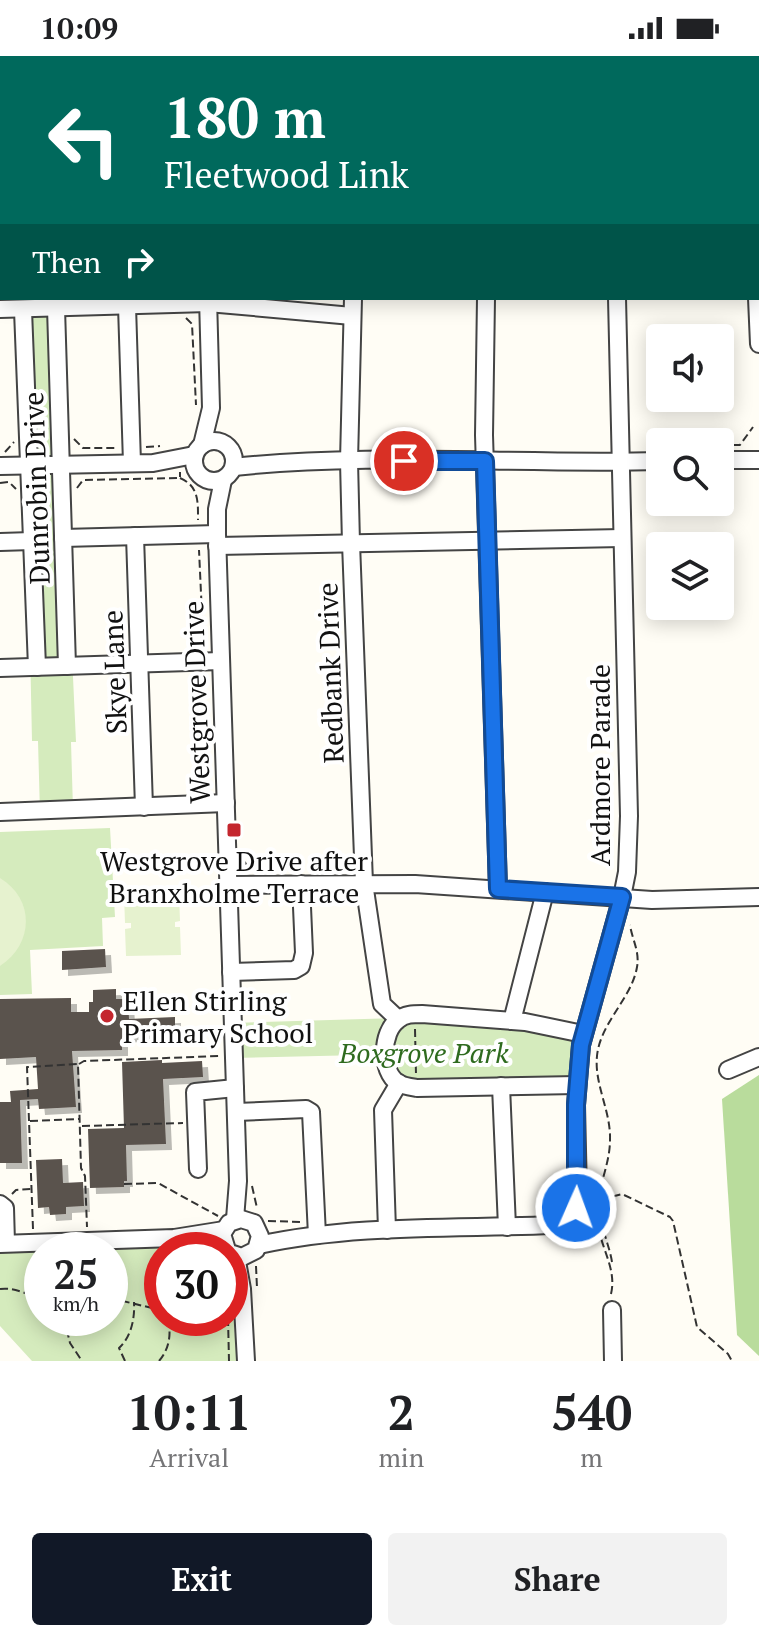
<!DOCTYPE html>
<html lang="en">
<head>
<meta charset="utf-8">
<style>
	:root { --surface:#fff; --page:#f2f2f2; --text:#202124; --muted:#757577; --accent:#111827 }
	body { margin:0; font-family:"PT Serif",serif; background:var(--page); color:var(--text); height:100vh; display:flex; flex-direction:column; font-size:30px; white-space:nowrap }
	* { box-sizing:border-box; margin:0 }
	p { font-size:26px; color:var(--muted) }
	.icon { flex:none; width:44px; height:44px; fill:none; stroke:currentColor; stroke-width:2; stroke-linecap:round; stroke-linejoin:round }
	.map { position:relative; height:1305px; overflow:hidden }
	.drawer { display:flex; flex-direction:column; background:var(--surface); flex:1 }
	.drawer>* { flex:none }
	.top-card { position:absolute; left:0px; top:0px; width:760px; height:244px; box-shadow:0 4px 20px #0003; background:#00695c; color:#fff; overflow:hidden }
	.tools { position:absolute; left:646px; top:268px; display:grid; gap:16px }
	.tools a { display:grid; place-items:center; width:88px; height:88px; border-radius:8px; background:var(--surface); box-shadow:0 4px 20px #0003; font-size:40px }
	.speed { position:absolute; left:24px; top:1176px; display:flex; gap:16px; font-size:40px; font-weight:700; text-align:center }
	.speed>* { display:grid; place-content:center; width:104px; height:104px; border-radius:50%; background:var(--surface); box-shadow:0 4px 20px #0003; line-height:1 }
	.speed small { font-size:20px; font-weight:400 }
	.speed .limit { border:12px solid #d22; background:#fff; color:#111 }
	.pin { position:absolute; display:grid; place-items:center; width:68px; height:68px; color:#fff; margin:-34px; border:4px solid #fff; border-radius:50%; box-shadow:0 2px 8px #0007 }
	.me { position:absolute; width:88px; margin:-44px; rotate:2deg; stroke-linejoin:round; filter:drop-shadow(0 0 6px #0008) }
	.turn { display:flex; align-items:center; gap:28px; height:168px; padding:0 32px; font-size:36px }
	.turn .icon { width:104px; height:104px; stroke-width:2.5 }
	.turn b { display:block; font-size:56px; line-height:68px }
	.then { display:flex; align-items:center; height:76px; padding:0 32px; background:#0003; gap:16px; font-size:30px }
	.eta { display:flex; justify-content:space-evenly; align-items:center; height:136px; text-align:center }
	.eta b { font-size:48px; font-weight:600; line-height:56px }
	.cta { display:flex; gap:16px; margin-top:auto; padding:16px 32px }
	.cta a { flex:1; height:92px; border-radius:8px; background:var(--accent); color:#fff; font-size:32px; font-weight:600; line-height:92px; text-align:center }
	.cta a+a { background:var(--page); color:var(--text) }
	.status { display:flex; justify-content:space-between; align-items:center; height:56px; padding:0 40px; background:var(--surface); direction:ltr }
	.status svg { height:22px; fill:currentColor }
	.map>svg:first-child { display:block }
	.green { fill:#d5ebbd }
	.forest { fill:#b9dc9c }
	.pitch { fill:#e6f2cf }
	.building { fill:#5a524d; filter:url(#shadow) }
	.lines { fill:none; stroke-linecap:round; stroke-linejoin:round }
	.minor-casing { stroke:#444; stroke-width:20 }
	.major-casing { stroke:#222; stroke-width:24 }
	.path { stroke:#333; stroke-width:2; stroke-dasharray:8 4; stroke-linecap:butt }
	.minor { stroke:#fff; stroke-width:16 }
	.major { stroke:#f9d66b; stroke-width:20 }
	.route-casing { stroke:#114b97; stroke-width:20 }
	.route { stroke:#1a73e8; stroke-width:14 }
	.poi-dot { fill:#c4262e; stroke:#fff; stroke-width:3 }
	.labels { text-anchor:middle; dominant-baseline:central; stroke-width:8; stroke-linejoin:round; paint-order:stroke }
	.street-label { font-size:28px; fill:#111; stroke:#fff }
	.poi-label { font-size:28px; fill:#111; stroke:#fff }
	.park-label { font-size:28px; font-style:italic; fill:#2f6b1f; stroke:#fff }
</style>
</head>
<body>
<div class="status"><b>10:09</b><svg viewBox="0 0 49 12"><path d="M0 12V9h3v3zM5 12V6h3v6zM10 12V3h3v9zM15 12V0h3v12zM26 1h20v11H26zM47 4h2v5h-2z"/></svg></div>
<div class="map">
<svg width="759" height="1305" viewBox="0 0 759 1305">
	<defs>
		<filter id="shadow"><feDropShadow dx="6" dy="6" stdDeviation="0" flood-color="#0004"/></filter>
	</defs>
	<rect width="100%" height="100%" fill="#fffdf5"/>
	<!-- green -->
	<g class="green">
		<path d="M56,252L76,686H71L73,753L40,757L38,685H32L23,254Z"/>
		<path d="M110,772L115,861L102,862L103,890L30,894L32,938L0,939V776Z"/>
		<path d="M398,962L583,978L577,1029L417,1032L362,999L233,1002L232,967Z"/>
		<path d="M193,1190L212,1194H162V1262H230V1218L237,1305H32L0,1270V1196L42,1195V1262H110V1194H62Z"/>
	</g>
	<!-- forest -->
	<path class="forest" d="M759,1019V1300L737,1279L722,1043Z"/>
	<!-- pitch -->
	<g class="pitch">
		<path d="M0,822C35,843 34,888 0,910Z"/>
		<path d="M179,838L180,865L175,866V871H180L181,899L126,900L125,873L131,872V867H125L124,839Z"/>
	</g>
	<!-- building -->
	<g class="building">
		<path d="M105,893L106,911L62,914V895Z"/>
		<path d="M116,933V943H128L129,963L175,961V977L122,981V994L72,995L76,1051L39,1053L38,1043L20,1044L22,1107H0V1046H11L10,1035L38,1033L36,1001L0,1003V943L71,942V956H89V946H93V934Z"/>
		<path d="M162,1004V1007L202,1005L203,1021L163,1023L166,1088L126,1089L127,1125H124V1131L90,1132L88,1073L124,1072L122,1006Z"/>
		<path d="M62,1103L63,1127L83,1126L84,1150L66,1151V1158L50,1159L49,1151L38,1152L36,1104Z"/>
	</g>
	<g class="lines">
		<!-- minor casing -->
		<g class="minor-casing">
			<g id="minor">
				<path d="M225,0V2"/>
				<path d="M335,0L336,2"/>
				<path d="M551,0L552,2"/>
				<path d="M695,0L696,2"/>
				<path d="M203,2L204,0"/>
				<path d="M378,2L391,0"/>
				<path d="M758,89H759"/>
				<path d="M758,203L759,199"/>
				<path d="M353,242L349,405L351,487L364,827L382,948L398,963"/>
				<path d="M486,242L484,379L498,833"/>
				<path d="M757,242L759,288"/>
				<path d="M127,250L132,407"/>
				<path d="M56,252L67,610"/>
				<path d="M0,253L208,247L352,260"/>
				<path d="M23,254L37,611"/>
				<circle cx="214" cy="405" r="20"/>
				<path d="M202,389L211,352L208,242"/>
				<path d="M720,404H759"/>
				<path d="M0,410L153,407L194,399"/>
				<path d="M234,411C373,396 520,409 660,405"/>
				<path d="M223,424L217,453V478L238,1125L235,1163"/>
				<path d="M135,480L144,751"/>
				<path d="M63,482L217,478"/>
				<path d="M0,486L32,485"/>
				<path d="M217,490L622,482"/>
				<path d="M0,612L221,605"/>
				<path d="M0,756L226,747"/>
				<path d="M228,829L415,828L652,844L759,841"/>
				<path d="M231,916L294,914L301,910L304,897L301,828"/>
				<path d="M512,965L545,836"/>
				<path d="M728,1014L759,1001"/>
				<path d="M577,1029L417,1032C411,1031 403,1030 398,1027C380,1015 381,976 398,964C405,958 413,958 422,958L525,966L583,978"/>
				<path d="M501,1030L507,1171"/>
				<path d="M236,1056L306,1053L311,1056L317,1179"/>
				<path d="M198,1113L195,1036L235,1032"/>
				<path d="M0,1148L5,1152L6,1187"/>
				<path d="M387,1174L383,1054L399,1027"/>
				<path d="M0,1188L174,1182L224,1174"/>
				<path d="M259,1189C355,1168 455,1173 553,1169C570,1163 575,1156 578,1138L576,1049L581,989L622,841L627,816L629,760L617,242"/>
				<path d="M227,1194L222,1178L229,1167L241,1163L254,1167L260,1180L256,1194L242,1201L230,1197"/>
				<path d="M236,1200L242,1233L246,1305"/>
				<path d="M612,1254L613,1305"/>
			</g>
		</g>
		<!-- major casing -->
		<g class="major-casing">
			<g id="major">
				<path d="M0,23H2"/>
				<path d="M0,49H2"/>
				<path d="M758,123H759"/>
				<path d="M758,149H759"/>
			</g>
		</g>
		<!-- path -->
		<g class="path">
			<path d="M261,0V2"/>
			<path d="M167,2L169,0"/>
			<path d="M241,2L245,0"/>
			<path d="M498,2L500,0"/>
			<path d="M0,84H2"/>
			<path d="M758,105H759"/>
			<path d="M0,138L2,141"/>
			<path d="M0,166L2,163"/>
			<path d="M758,171H759"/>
			<path d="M0,232L2,224"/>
			<path d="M186,262L192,268L196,349"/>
			<path d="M74,383L83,392H116"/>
			<path d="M733,389H740L753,371"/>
			<path d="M146,391L160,390"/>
			<path d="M5,396L14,386"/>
			<path d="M180,422C199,430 198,446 198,464"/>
			<path d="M0,427L9,426L16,433"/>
			<path d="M77,432L83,424L180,422V416"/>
			<path d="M193,592L203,580L199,494"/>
			<path d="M242,803L251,814"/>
			<path d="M340,815L348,804"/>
			<path d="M415,973L416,1019"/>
			<path d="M79,1008L84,1005L220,1000"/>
			<path d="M30,1065L79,1063"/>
			<path d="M82,1070L183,1067"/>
			<path d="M124,1128L158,1127L218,1160"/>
			<path d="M252,1130L257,1152"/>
			<path d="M12,1138L16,1134L31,1133"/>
			<path d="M268,1165L302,1166"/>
			<path d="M33,1173L27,1011L78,1008L81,1112L85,1120L87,1171"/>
			<path d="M612,1206C609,1185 594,1162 607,1142L622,1138L670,1161L673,1165L697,1271L728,1298L732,1305"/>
			<path d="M256,1210L257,1232"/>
			<path d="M0,1233C17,1231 26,1240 42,1240"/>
			<path d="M611,1238C617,1213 601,1193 598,1168C593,1138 610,1113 610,1084C611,1055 594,1028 597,1000C600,967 632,942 637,911C640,896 632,883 630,869"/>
			<path d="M110,1242L152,1252L162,1259"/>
			<path d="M64,1262L70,1287L82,1305"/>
			<path d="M228,1262L229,1305"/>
			<path d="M125,1305L119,1292C131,1281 135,1263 134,1246"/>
			<path d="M159,1305C169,1294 173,1275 166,1262"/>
		</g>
		<!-- minor -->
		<use href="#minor" class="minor"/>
		<!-- major -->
		<use href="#major" class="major"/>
	</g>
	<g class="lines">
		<!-- route casing -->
		<g class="route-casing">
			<path id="route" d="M404,405H485L498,833L622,841L581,989L576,1049V1152"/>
		</g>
		<!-- route -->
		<use href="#route" class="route"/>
	</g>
	<!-- markers -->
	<g class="poi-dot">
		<rect x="226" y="766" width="16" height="16" rx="4"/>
		<circle cx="107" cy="960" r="8"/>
	</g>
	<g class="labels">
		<!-- street labels -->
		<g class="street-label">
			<text transform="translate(36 432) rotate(-92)">Dunrobin Drive</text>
			<text transform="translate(114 616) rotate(-92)">Skye Lane</text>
			<text transform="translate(330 617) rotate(-92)">Redbank Drive</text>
			<text transform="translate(196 646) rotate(-92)">Westgrove Drive</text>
			<text transform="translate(599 709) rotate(-90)">Ardmore Parade</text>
		</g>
		<!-- poi labels -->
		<g class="poi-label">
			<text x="234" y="804">Westgrove Drive after<tspan x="234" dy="32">Branxholme Terrace</tspan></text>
			<text x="123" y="944" text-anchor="start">Ellen Stirling<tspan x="123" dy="32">Primary School</tspan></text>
		</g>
		<!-- park labels -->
		<g class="park-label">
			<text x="424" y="996">Boxgrove Park</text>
		</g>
	</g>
</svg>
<div class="tools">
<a><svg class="icon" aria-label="sound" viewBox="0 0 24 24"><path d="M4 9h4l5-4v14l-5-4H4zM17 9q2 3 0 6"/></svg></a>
<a><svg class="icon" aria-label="search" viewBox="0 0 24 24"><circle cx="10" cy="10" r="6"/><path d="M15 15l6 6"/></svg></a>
<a><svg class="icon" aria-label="layers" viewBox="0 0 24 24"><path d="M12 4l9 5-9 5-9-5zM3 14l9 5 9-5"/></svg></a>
</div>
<div class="speed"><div>25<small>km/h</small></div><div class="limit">30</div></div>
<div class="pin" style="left:404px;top:405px;background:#d93025"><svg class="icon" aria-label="arrive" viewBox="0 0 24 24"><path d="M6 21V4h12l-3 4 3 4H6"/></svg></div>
<svg class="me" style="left:576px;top:1152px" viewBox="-20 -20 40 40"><circle r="17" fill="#1a73e8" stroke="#fff" stroke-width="3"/><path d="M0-11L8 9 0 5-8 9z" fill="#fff"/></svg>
<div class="top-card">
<div class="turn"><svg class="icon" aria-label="left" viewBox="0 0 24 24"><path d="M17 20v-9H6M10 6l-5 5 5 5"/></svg><div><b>180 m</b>Fleetwood Link</div></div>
<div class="then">Then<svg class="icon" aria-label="right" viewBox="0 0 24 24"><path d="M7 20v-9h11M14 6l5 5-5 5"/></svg></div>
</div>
</div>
<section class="drawer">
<div class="eta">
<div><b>10:11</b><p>Arrival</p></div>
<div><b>2</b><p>min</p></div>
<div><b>540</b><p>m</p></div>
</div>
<div class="cta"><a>Exit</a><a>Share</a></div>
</section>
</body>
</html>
